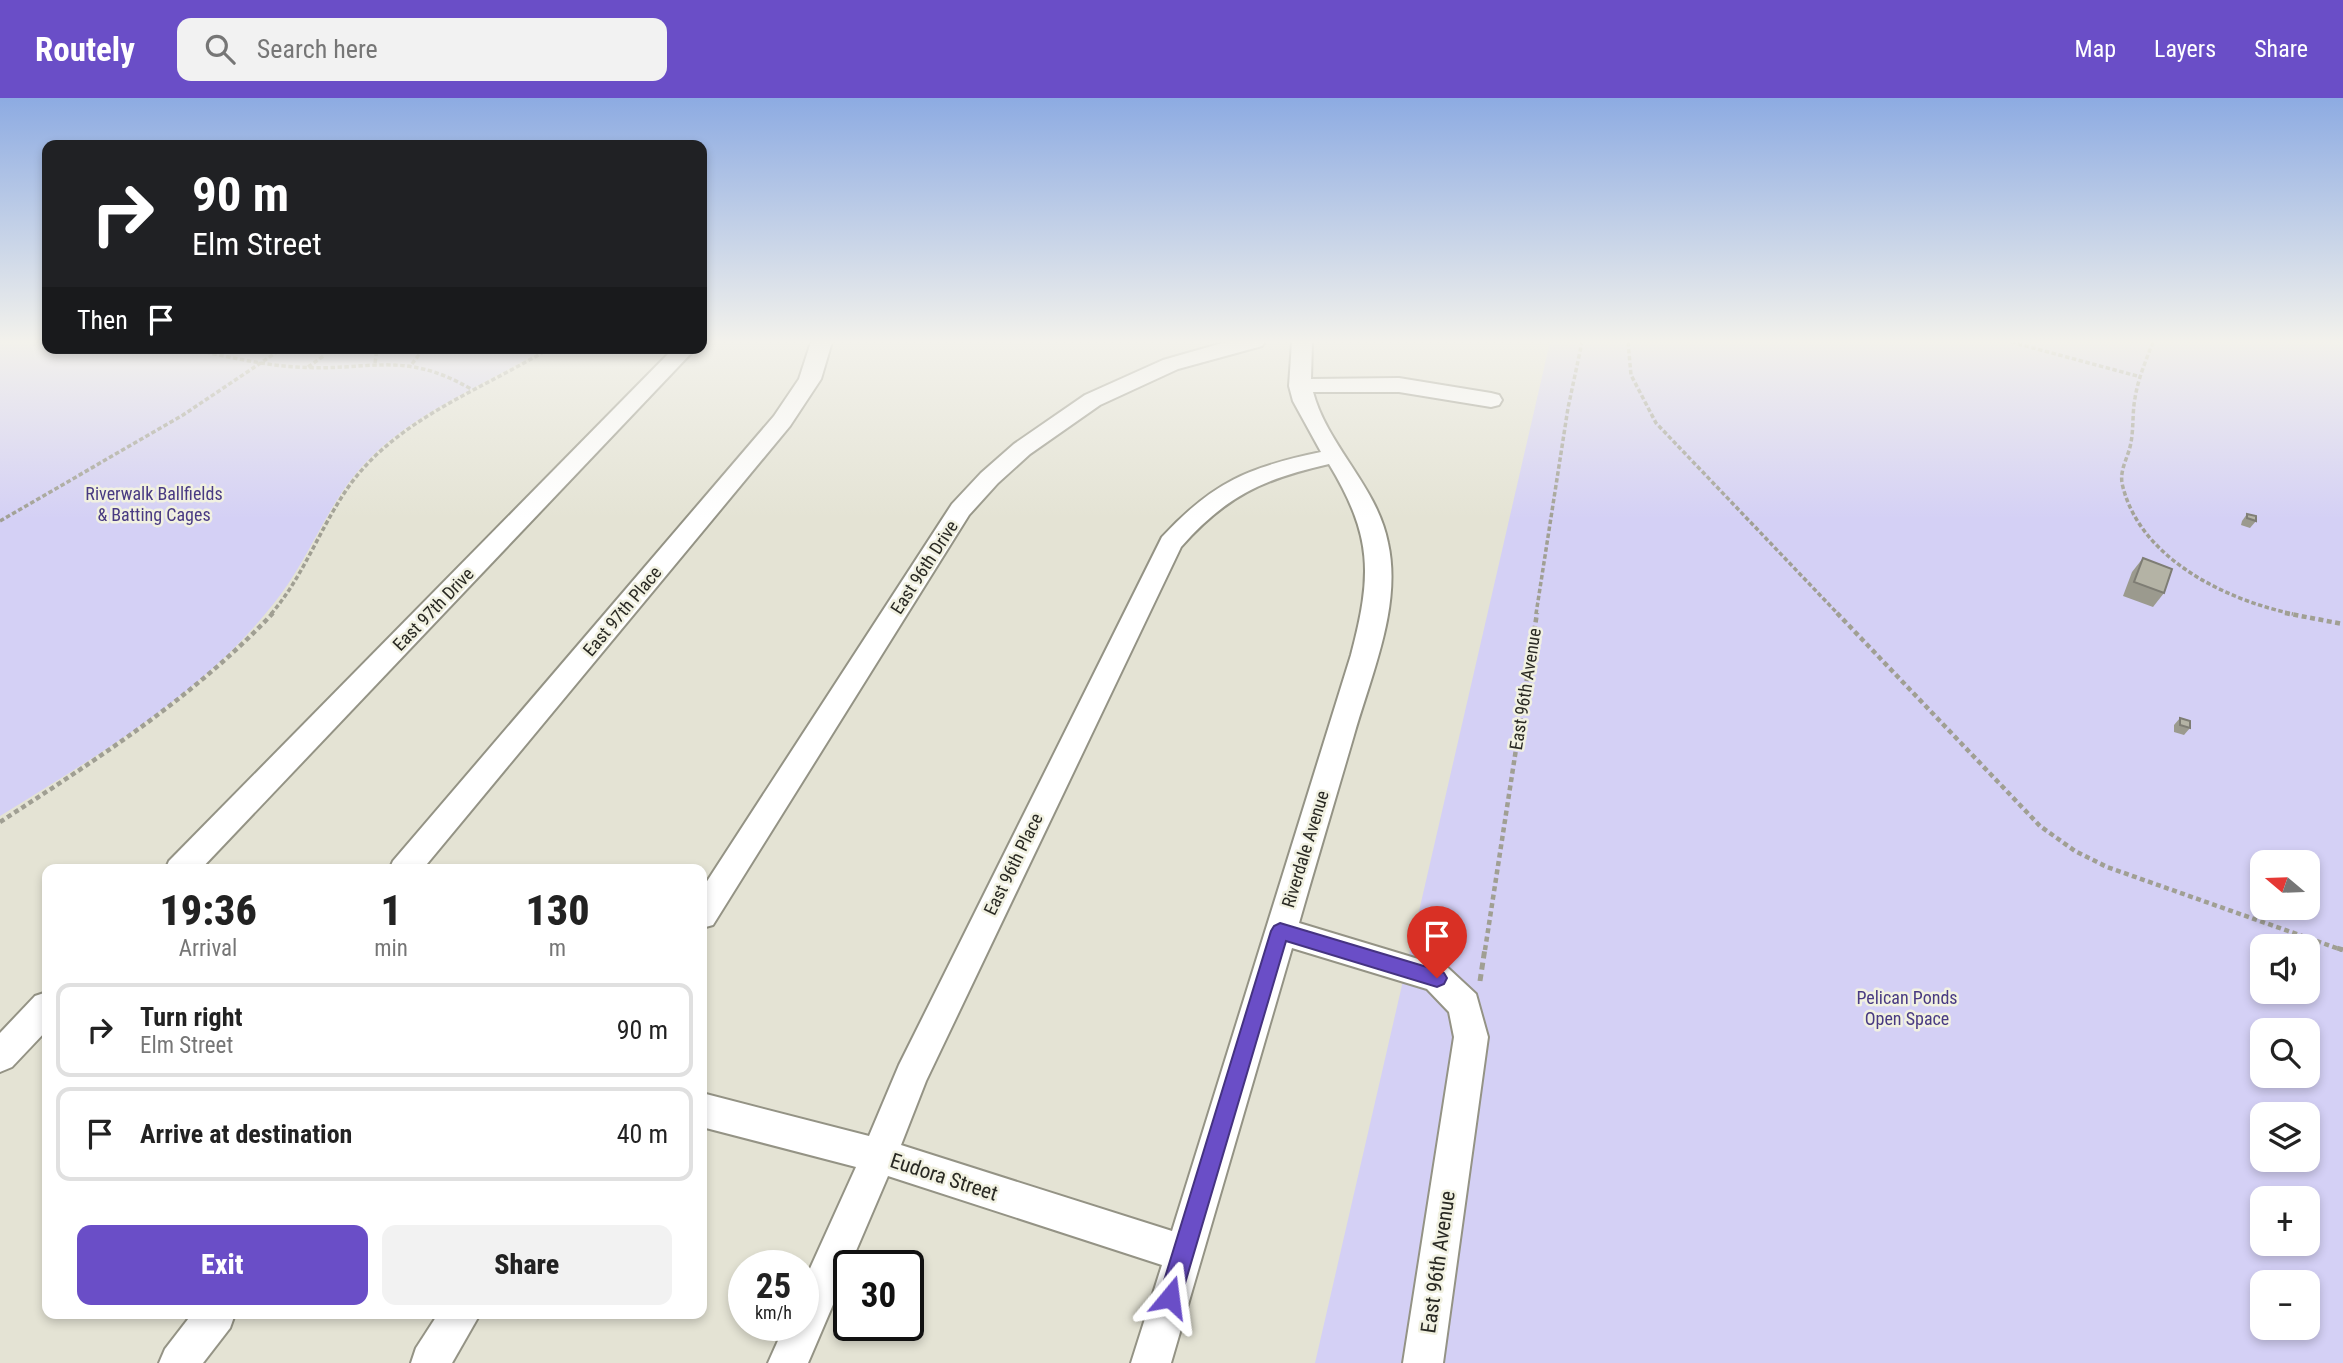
<!DOCTYPE html>
<html lang="en">
<head>
<meta charset="utf-8">
<style>
	:root { --surface:#fff; --page:#f2f2f2; --text:#222; --muted:#767676; --line:#e0e0e0; --accent:#6a4ec7 }
	body { margin:0; font-family:"Roboto Condensed",sans-serif; background:var(--page); color:var(--text); height:100vh; display:flex; flex-direction:column; font-size:26px; white-space:nowrap }
	* { box-sizing:border-box; margin:0 }
	p { font-size:23px; color:var(--muted) }
	.icon { flex:none; width:38px; height:38px; fill:none; stroke:currentColor; stroke-width:2; stroke-linecap:round; stroke-linejoin:round }
	.map { position:relative; flex:1; overflow:hidden }
	.details { position:absolute; left:42px; top:766px; width:665px; height:455px; display:flex; flex-direction:column; background:var(--surface); border-radius:14px; box-shadow:0 4px 10px #0003 }
	.details>* { flex:none }
	.banner { position:absolute; left:42px; top:42px; width:665px; height:214px; border-radius:14px; box-shadow:0 4px 10px #0003; background:#202124; color:#fff; overflow:hidden }
	.needle { width:46px; rotate:289deg }
	.buttons { position:absolute; left:2250px; top:752px; display:grid; gap:14px }
	.buttons a { display:grid; place-items:center; width:70px; height:70px; border-radius:14px; background:var(--surface); box-shadow:0 4px 10px #0003; font-size:35px }
	.speed { position:absolute; left:728px; top:1152px; display:flex; gap:14px; font-size:35px; font-weight:700; text-align:center }
	.speed>* { display:grid; place-content:center; width:91px; height:91px; border-radius:50%; background:var(--surface); box-shadow:0 4px 10px #0003; line-height:1 }
	.speed small { font-size:18px; font-weight:400 }
	.speed .limit { border:4px solid #111; border-radius:10px; background:#fff; color:#111 }
	.pin { position:absolute; display:grid; place-items:center; width:60px; height:60px; color:#fff; margin:-72px -30px; border-radius:50% 50% 50% 0; rotate:-45deg; box-shadow:0 0 7px #0007 }
	.pin .icon { rotate:45deg }
	.me { position:absolute; width:77px; margin:-38px; rotate:16deg; stroke-linejoin:round; filter:drop-shadow(0 0 5px #0008) }
	.turn { display:flex; align-items:center; gap:24px; height:147px; padding:0 35px; font-size:32px }
	.turn .icon { width:91px; height:91px; stroke-width:2.5 }
	.turn b { display:block; font-size:49px; line-height:60px }
	.then { display:flex; align-items:center; height:66px; padding:0 35px; background:#0003; gap:14px; font-size:26px }
	.eta { display:flex; justify-content:space-evenly; align-items:center; height:119px; text-align:center }
	.eta b { font-size:42px; font-weight:800; line-height:49px }
	.cta { display:flex; gap:14px; margin-top:auto; padding:14px 35px }
	.cta a { flex:1; height:80px; border-radius:14px; background:var(--accent); color:#fff; font-size:28px; font-weight:800; line-height:80px; text-align:center }
	.cta a+a { background:var(--page); color:var(--text) }
	ul { padding:0; list-style:none }
	li { display:flex; align-items:center; gap:21px; height:94px; margin:0 14px 10px; padding:0 21px; border:4px solid var(--line); border-radius:14px }
	li div { flex:1 }
	li b { display:block; font-size:26px }
	li em { font-style:normal }
	header { display:flex; align-items:center; gap:42px; box-sizing:border-box; height:98px; padding:0 35px; background:var(--accent); color:#fff }
	header strong { font-size:33px }
	nav { display:flex; gap:38px; margin-inline-start:auto; font-size:24px }
	.search { width:490px; height:63px; background:var(--page); display:flex; align-items:center; gap:18px; box-sizing:border-box; padding:0 24px; border-radius:14px; color:var(--muted); font-size:26px }
	.map>svg:first-child { display:block }
	.green { fill:#d4d0f5; fill-rule:evenodd }
	.lines { fill:none; stroke-linecap:round; stroke-linejoin:round }
	.street-casing { stroke:#949385; stroke-width:4 }
	.path-far2 { stroke:#a09f93; stroke-width:3.5; stroke-dasharray:4.5 2.5; stroke-linecap:butt }
	.path-far1 { stroke:#a09f93; stroke-width:4.5; stroke-dasharray:5 3.5; stroke-linecap:butt }
	.path { stroke:#a09f93; stroke-width:5; stroke-dasharray:7 4.5; stroke-linecap:butt }
	.street { fill:#fff; fill-rule:evenodd }
	.wall { fill:#9b9a8e }
	.building { fill:#b4b3a5; stroke:#7e7d74; stroke-width:2 }
	.route { fill:#6a4ec7; stroke:#453381; stroke-width:2 }
	.labels { text-anchor:middle; dominant-baseline:central; stroke-width:5; stroke-linejoin:round; paint-order:stroke }
	.park-label { font-size:18px; fill:#483a82; stroke:#f1f1e1 }
	.street-label { font-size:18px; fill:#292923; stroke:#f1f1e1 }
	.near-street-label { font-size:21px; fill:#292923; stroke:#f1f1e1 }
</style>
</head>
<body>
<header>
<strong>Routely</strong>
<div class="search"><svg class="icon" aria-label="search" viewBox="0 0 24 24"><circle cx="10" cy="10" r="6"/><path d="M15 15l6 6"/></svg>Search here</div>
<nav><a>Map</a><a>Layers</a><a>Share</a></nav>
</header>
<div class="map">
<svg width="2343" height="1265" viewBox="0 0 2343 1265">
	<rect width="100%" height="100%" fill="#e4e3d4"/>
	<!-- green -->
	<g class="green">
		<path d="M0,244H47V250H545C485,288 418,311 367,363C329,402 313,453 281,496C209,593 101,655 0,718Z"/>
		<path d="M1550,244H2343V1265H1315ZM2263,765H2308V810H2263ZM2263,849H2308V894H2263ZM2263,933H2308V978H2263ZM2263,1017H2308V1062H2263ZM2263,1101H2308V1146H2263ZM2263,1185H2308V1230H2263Z"/>
	</g>
	<g class="lines">
		<!-- street casing -->
		<g class="street-casing">
			<g id="street">
				<path d="M811,244H832L821,281L790,328L422,772H389L393,763L774,318L799,281Z"/>
				<path d="M1226,244H1265L1262,248L1178,271L1100,307L1030,356L998,385L969,417L713,827L702,830V791L952,406L981,375L1014,346L1085,297L1163,262Z"/>
				<path d="M1292,244H1312L1311,281L1399,280L1491,295L1499,297L1502,302L1499,307L1491,309L1399,294H1313C1328,349 1377,388 1388,445C1402,508 1371,577 1354,637C1336,699 1317,762 1299,825L1448,870L1476,896L1488,939L1443,1265H1403L1454,939L1449,914L1427,891L1292,850L1171,1265H1131L1162,1167L888,1078L808,1265H768L785,1227H803V1186L856,1069L702,1029V995L869,1038L899,967L1162,439C1213,384 1249,369 1321,354L1293,303L1289,288ZM1329,366C1373,439 1372,477 1351,557L1172,1133L901,1047L926,983L1181,449C1226,398 1263,381 1329,366Z"/>
				<path d="M674,250H696L200,772H165L169,763Z"/>
				<path d="M47,894V932L12,969L0,974V935L35,898Z"/>
				<path d="M192,1216H235L230,1230L203,1265H159L165,1251Z"/>
				<path d="M438,1216H480L452,1265H411L416,1250Z"/>
			</g>
		</g>
		<!-- path-far2 -->
		<g class="path-far2">
			<path d="M1628,244L1631,277L1656,325L1838,516"/>
			<path d="M2011,244L2141,279"/>
			<path d="M2153,244C2146,262 2138,281 2135,300C2132,316 2134,333 2130,349C2127,361 2120,372 2122,385C2138,460 2226,502 2293,516"/>
			<path d="M185,250C222,257 259,267 297,269C369,274 402,251 471,291"/>
			<path d="M375,265L377,251"/>
			<path d="M412,266L424,250"/>
			<path d="M308,269L325,257"/>
			<path d="M0,423L183,317L283,250"/>
			<path d="M271,516C305,477 321,426 352,384C401,319 483,291 550,250"/>
			<path d="M1536,516L1568,310L1582,244"/>
		</g>
		<!-- path-far1 -->
		<g class="path-far1">
			<path d="M1837,515L2040,728L2075,753L2107,769L2342,852"/>
			<path d="M2285,515L2343,526"/>
			<path d="M0,724C97,661 193,600 273,515"/>
			<path d="M1485,852L1537,515"/>
		</g>
		<!-- path -->
		<g class="path">
			<path d="M2337,850L2343,852"/>
			<path d="M1480,883L1485,850"/>
		</g>
		<!-- street -->
		<use href="#street" class="street"/>
	</g>
	<!-- wall -->
	<g class="wall">
		<path d="M2247,416L2256,423L2250,430L2241,427L2242,423Z"/>
		<path d="M2143,460L2164,495L2153,509L2123,498L2132,474Z"/>
		<path d="M2180,620L2190,630L2184,637L2174,634V627Z"/>
	</g>
	<!-- building -->
	<g class="building">
		<path d="M2247,416L2256,418V423L2247,420Z"/>
		<path d="M2143,460L2172,471L2164,495L2134,484Z"/>
		<path d="M2180,620L2190,623V630L2180,627Z"/>
	</g>
	<!-- sky -->
	<linearGradient id="sky" x2="0" y2="1"><stop stop-color="#8dabe2"/><stop offset="0.58" stop-color="#f3f2ec"/><stop offset="1" stop-color="#f3f2ec" stop-opacity="0"/></linearGradient>
	<rect width="2343" height="421" fill="url(#sky)"/>
	<!-- route -->
	<path class="route" d="M1280,825L1437,872L1444,875L1447,880L1444,886L1437,889L1286,843L1181,1199L1178,1207L1170,1210L1163,1207L1159,1199L1271,833L1274,828Z"/>
	<g class="labels">
		<!-- park labels -->
		<g class="park-label">
			<text x="154" y="395">Riverwalk Ballfields<tspan x="154" dy="21">&amp; Batting Cages</tspan></text>
			<text x="1907" y="899">Pelican Ponds<tspan x="1907" dy="21">Open Space</tspan></text>
		</g>
		<!-- street labels -->
		<g class="street-label">
			<text transform="translate(924 469) rotate(-57)">East 96th Drive</text>
			<text transform="translate(433 511) rotate(-46)">East 97th Drive</text>
			<text transform="translate(622 513) rotate(-50)">East 97th Place</text>
			<text transform="translate(1525 591) rotate(-81)">East 96th Avenue</text>
			<text transform="translate(1305 751) rotate(-73)">Riverdale Avenue</text>
			<text transform="translate(1013 766) rotate(-64)">East 96th Place</text>
		</g>
		<!-- near-street labels -->
		<g class="near-street-label">
			<text transform="translate(944 1079) rotate(18)">Eudora Street</text>
			<text transform="translate(1438 1164) rotate(-82)">East 96th Avenue</text>
		</g>
	</g>
</svg>
<div class="buttons">
<a><svg class="needle" viewBox="-14 -14 28 28"><path d="M0-13l5 13h-10z" fill="#e53935"/><path d="M0 13l5-13h-10z" fill="#767676"/></svg></a>
<a><svg class="icon" aria-label="sound" viewBox="0 0 24 24"><path d="M4 9h4l5-4v14l-5-4H4zM17 9q2 3 0 6"/></svg></a>
<a><svg class="icon" aria-label="search" viewBox="0 0 24 24"><circle cx="10" cy="10" r="6"/><path d="M15 15l6 6"/></svg></a>
<a><svg class="icon" aria-label="layers" viewBox="0 0 24 24"><path d="M12 4l9 5-9 5-9-5zM3 14l9 5 9-5"/></svg></a>
<a>+</a>
<a>−</a>
</div>
<div class="speed"><div>25<small>km/h</small></div><div class="limit">30</div></div>
<div class="pin" style="left:1437px;top:880px;background:#d93025"><svg class="icon" aria-label="arrive" viewBox="0 0 24 24"><path d="M6 21V4h12l-3 4 3 4H6"/></svg></div>
<svg class="me" style="left:1170px;top:1199px" viewBox="-20 -20 40 40"><path d="M0-17L14 15 0 8-14 15z" fill="#6a4ec7" stroke="#fff" stroke-width="4"/></svg>
<div class="banner">
<div class="turn"><svg class="icon" aria-label="right" viewBox="0 0 24 24"><path d="M7 20v-9h11M14 6l5 5-5 5"/></svg><div><b>90 m</b>Elm Street</div></div>
<div class="then">Then<svg class="icon" aria-label="arrive" viewBox="0 0 24 24"><path d="M6 21V4h12l-3 4 3 4H6"/></svg></div>
</div>
<section class="details">
<div class="eta">
<div><b>19:36</b><p>Arrival</p></div>
<div><b>1</b><p>min</p></div>
<div><b>130</b><p>m</p></div>
</div>
<ul>
<li><svg class="icon" aria-label="right" viewBox="0 0 24 24"><path d="M7 20v-9h11M14 6l5 5-5 5"/></svg><div><b>Turn right</b><p>Elm Street</p></div><em>90 m</em></li>
<li><svg class="icon" aria-label="arrive" viewBox="0 0 24 24"><path d="M6 21V4h12l-3 4 3 4H6"/></svg><div><b>Arrive at destination</b></div><em>40 m</em></li>
</ul>
<div class="cta"><a>Exit</a><a>Share</a></div>
</section>
</div>
</body>
</html>
